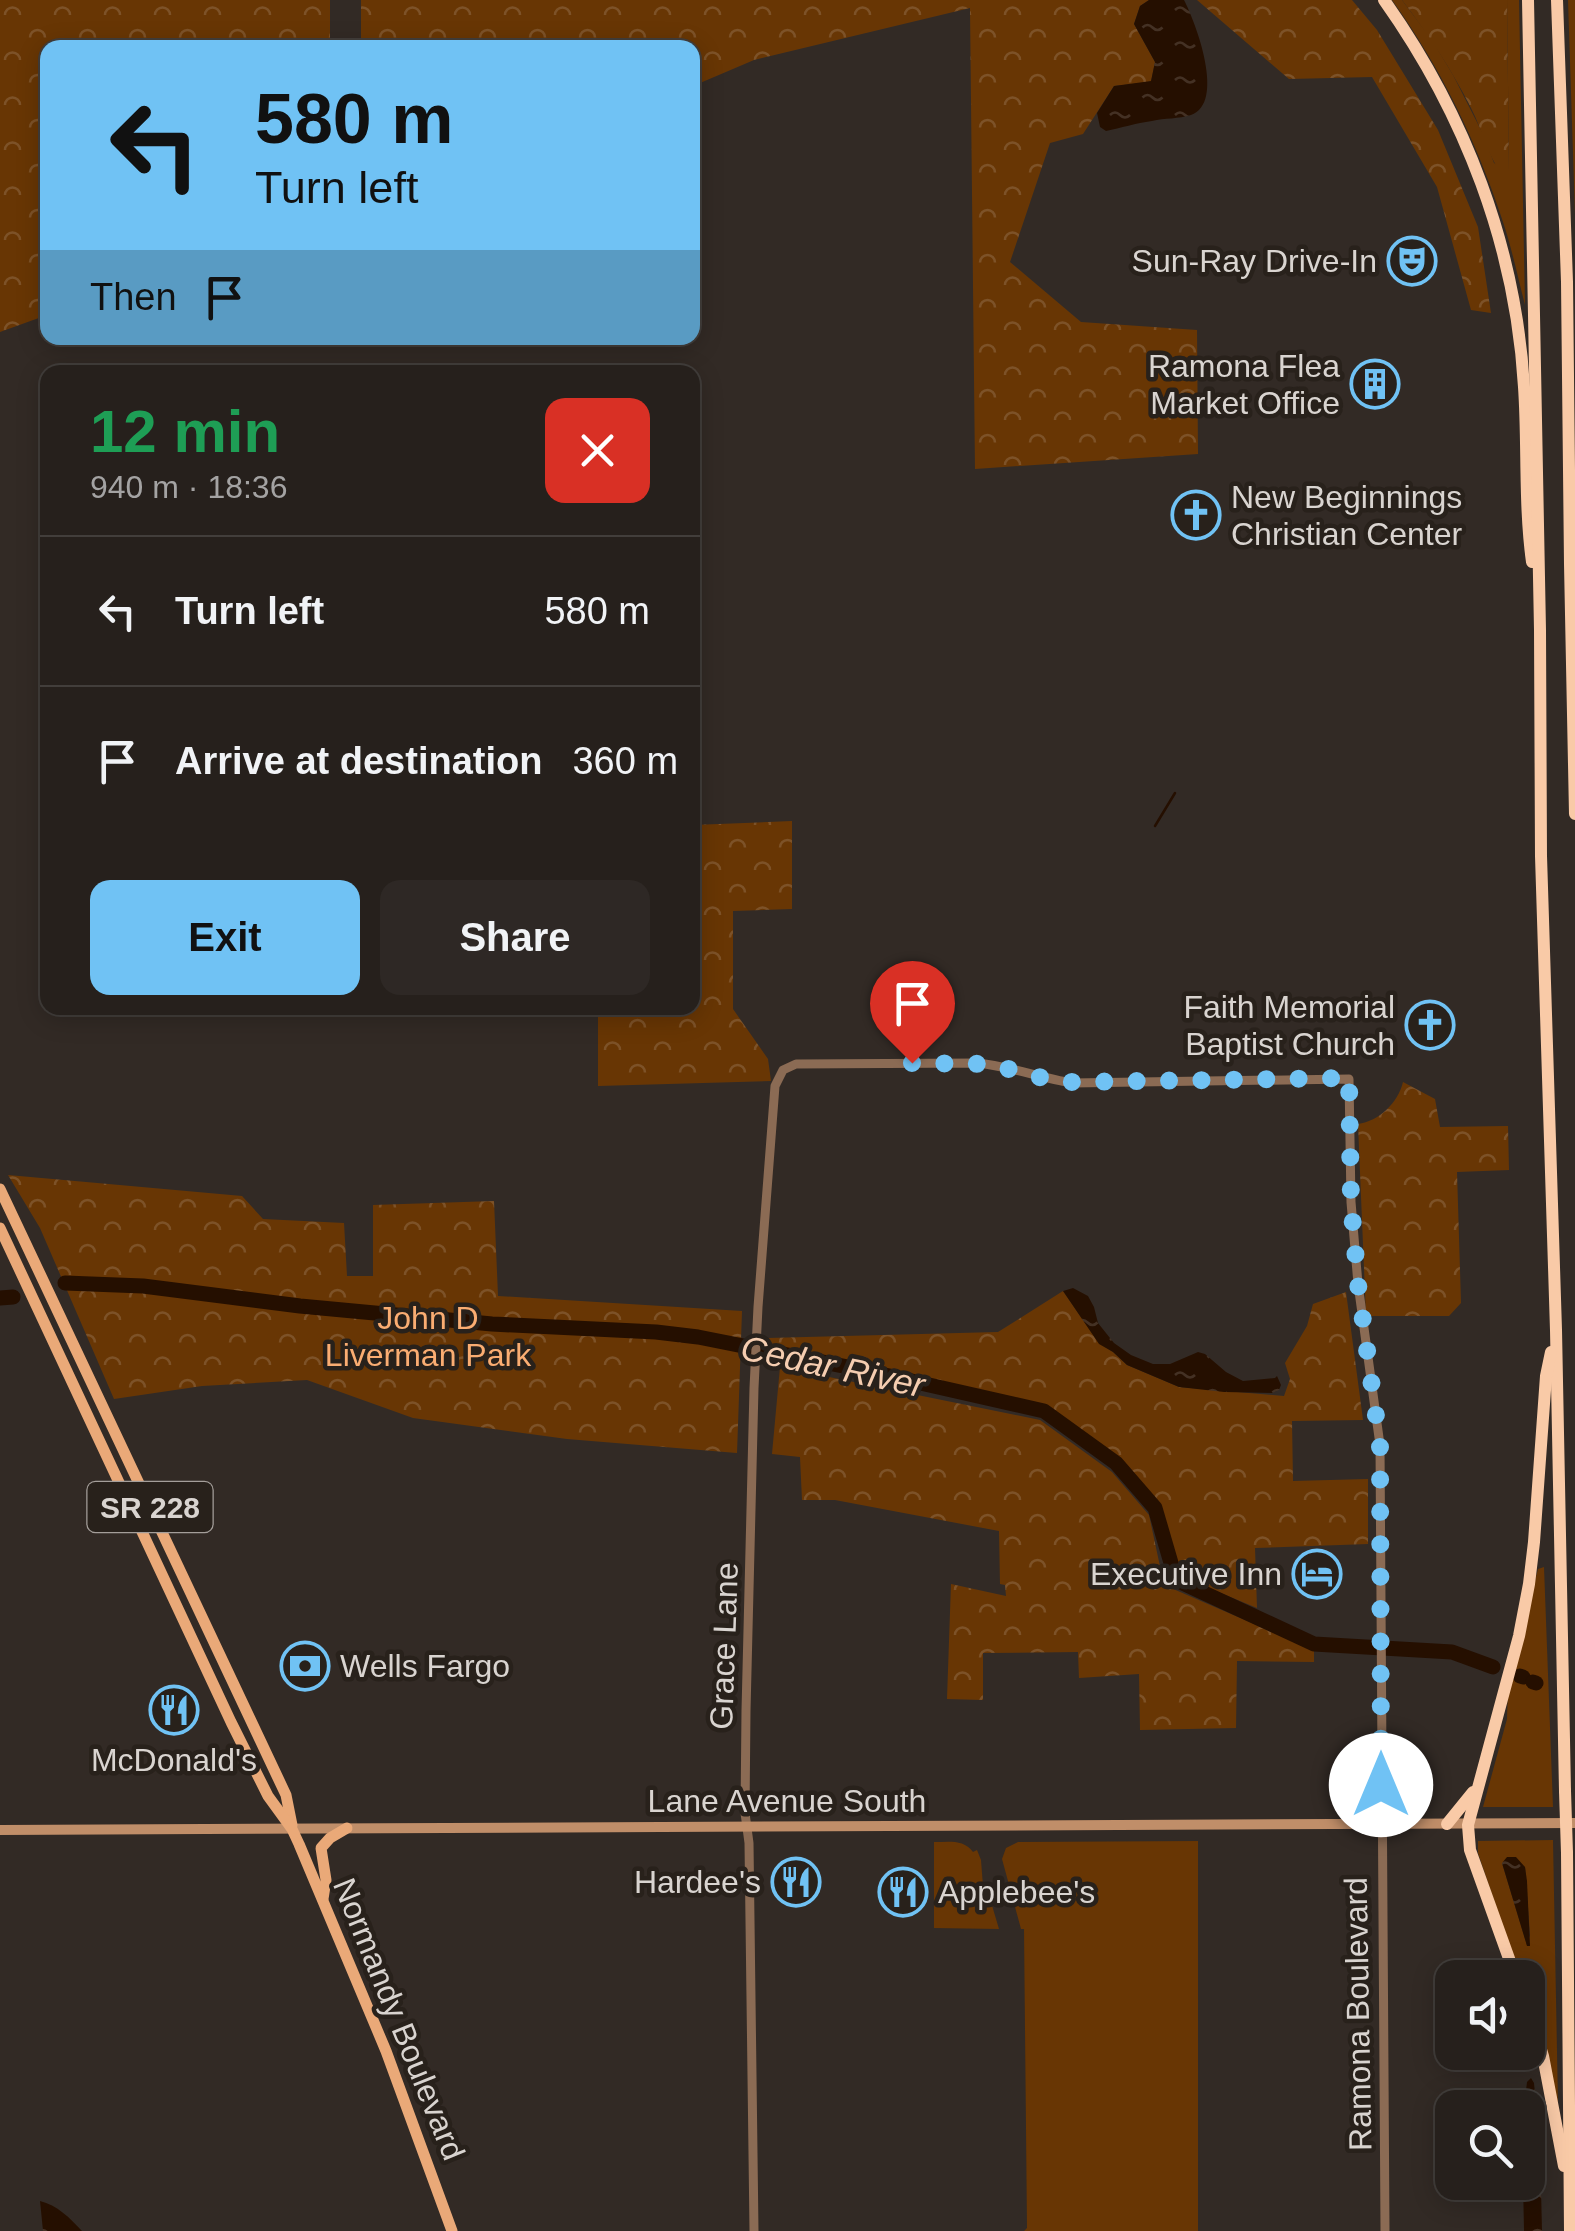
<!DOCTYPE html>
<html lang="en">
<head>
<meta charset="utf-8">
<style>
	:root { --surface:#26201c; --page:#2e2825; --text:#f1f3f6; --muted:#a4a3a3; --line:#423e3b; --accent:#70c2f4 }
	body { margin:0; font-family:Arial,sans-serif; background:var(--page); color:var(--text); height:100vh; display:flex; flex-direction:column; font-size:38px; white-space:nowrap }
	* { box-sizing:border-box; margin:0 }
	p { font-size:32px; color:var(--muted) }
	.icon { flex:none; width:55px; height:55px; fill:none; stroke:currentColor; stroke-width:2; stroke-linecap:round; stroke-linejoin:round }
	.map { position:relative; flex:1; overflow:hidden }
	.panel { position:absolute; left:40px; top:365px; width:660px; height:650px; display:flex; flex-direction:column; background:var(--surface); border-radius:20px; box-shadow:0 5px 25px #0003,0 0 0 2px var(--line) }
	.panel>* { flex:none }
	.banner { position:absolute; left:40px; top:40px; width:660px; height:305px; border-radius:20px; box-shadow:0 5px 25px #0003,0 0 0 2px var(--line); background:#70c2f4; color:#111; overflow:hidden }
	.tools { position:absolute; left:1435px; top:1960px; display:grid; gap:20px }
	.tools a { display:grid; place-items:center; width:110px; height:110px; border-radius:20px; background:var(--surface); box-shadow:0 5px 25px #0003,0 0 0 2px var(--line); font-size:50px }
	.pin { position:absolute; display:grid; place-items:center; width:85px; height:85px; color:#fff; margin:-102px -42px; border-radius:50% 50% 50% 0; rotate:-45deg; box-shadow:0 0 10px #0007 }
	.pin .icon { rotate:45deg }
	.me { position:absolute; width:110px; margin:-55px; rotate:0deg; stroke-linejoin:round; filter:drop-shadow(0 0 8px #0008) }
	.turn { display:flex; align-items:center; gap:35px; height:210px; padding:0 50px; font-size:45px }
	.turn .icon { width:130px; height:130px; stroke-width:2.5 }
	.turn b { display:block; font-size:70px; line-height:85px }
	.then { display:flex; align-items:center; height:95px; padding:0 50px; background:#0003; gap:20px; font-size:38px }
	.round { display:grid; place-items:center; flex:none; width:105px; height:105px; border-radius:20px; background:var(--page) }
	.head { display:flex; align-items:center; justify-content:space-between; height:170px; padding:0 50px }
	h1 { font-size:60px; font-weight:700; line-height:75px; color:#1e9e55 }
	.cta { display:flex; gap:20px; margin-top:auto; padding:20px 50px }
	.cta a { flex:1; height:115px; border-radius:20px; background:var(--accent); color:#111; font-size:40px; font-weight:700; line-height:115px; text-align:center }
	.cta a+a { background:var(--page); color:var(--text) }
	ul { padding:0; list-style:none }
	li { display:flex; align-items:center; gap:30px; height:150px; padding:0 50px; border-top:2px solid var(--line) }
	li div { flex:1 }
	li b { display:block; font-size:38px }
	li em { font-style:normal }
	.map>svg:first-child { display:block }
	.green { fill:#683604; fill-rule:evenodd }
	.forest { fill:url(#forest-crowns) }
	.water { fill:url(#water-ripples) }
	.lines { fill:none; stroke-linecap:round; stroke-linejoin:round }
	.stream { stroke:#250f00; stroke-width:2.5 }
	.river { stroke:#250f00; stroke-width:15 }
	.tertiary { stroke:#8b6b54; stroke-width:9 }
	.secondary { stroke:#c08e69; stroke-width:10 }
	.primary { stroke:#eaa978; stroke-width:11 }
	.motorway { stroke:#f9caa7; stroke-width:12 }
	.motorway-bridge { stroke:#f9caa7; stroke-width:12 }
	.route { stroke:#70c2f4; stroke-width:18; stroke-dasharray:0 32.4 }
	.labels { text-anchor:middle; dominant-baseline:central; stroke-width:9; stroke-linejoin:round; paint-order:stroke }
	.shield { fill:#28211b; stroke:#a49e9a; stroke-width:2.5 }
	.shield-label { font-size:30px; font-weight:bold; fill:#d9d4d0 }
	.poi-label { font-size:32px; fill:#d9d4d0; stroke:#28211b; text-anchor:end }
	.park-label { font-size:32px; fill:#faad72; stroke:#28211b }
	.street-label { font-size:32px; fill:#d9d4d0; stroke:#28211b }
	.water-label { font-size:35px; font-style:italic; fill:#f5cdb0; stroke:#28211b }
</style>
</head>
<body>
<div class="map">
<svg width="1575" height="2231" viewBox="0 0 1575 2231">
	<defs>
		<pattern id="forest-crowns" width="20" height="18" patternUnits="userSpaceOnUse" patternTransform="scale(2.5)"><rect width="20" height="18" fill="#683604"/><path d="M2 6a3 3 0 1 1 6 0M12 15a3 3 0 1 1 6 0" fill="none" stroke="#7d5228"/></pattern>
		<pattern id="water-ripples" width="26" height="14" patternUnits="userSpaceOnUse" patternTransform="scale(2.5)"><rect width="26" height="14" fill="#250f00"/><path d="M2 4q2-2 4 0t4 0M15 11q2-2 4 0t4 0" fill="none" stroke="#443124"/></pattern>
	</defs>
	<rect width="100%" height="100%" fill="#322a25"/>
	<!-- green -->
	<g class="green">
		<path d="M1392,0H1402L1432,40L1453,75L1484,136L1494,163L1509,171L1507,0H1519L1525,305C1518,278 1512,249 1503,222C1477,142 1441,68 1392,0Z"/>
		<path d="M1568,0H1575V215Z"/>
		<path d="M1544,1567L1553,1807H1483L1507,1719L1508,1687L1538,1569Z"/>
		<path d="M1553,1840L1558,2104L1528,1998V1978L1520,1977L1478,1853V1841ZM1502,1863L1525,1867L1530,1935L1527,1945Z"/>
		<path d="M1198,1841V2231H1024L1027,2228L1024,1929H1021L1002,1859L1006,1848L1018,1842Z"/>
		<path d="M934,1842C949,1842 964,1839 973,1852L977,1850L981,1860L983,1886L980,1889H973L972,1899H987L991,1902L999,1929L934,1928Z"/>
	</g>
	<!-- forest -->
	<g class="forest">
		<path d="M0,0H330V47L48,48L47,315L0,332Z"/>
		<path d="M361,0H1149L1140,6L1134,24L1155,62L1151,82L1114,86L1083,134L1050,143L1010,262L1081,322L1197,330L1198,454L975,469L970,8L754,60L693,86L692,48H361Z"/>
		<path d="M1197,0H1352L1377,30L1438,130L1478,227L1491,313L1471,310L1437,187L1372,77L1289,79Z"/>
		<path d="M1402,0H1507L1509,172L1501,173C1487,154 1482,129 1471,108C1452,70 1428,34 1402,0Z"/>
		<path d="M792,821V909L733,911V1009L768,1059L771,1081L598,1086V1008H692L693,825Z"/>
		<path d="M1403,1082L1435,1099L1440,1127L1508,1126L1509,1170L1457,1172L1461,1303L1449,1316H1366L1358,1124C1379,1121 1398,1103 1403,1082Z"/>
		<path d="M8,1175L242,1196L263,1219L344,1223L347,1276H373V1205L494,1201L498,1296L742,1311L737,1453L567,1439L413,1418L307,1380L202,1386L114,1399L40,1228Z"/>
		<path d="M1063,1291L1099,1343L1113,1352L1127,1365L1179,1387L1284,1396L1290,1379L1285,1363L1307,1326L1313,1304L1346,1292L1363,1420L1292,1421L1293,1481L1368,1479V1544L1255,1548L1257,1608L1182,1577L1159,1506L1119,1460L1046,1405L775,1347L768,1338L998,1332Z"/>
		<path d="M780,1367L1040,1420L1112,1472L1149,1515L1164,1585L1314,1650V1662L1237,1661L1236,1728L1140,1730L1139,1674L1079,1678L1078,1652L983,1653V1700L947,1699L951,1584L1006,1596L1005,1585L1000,1584L999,1531L835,1500H802L800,1457L772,1454Z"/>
	</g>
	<!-- water -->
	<g class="water">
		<path d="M1149,0H1184C1196,23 1226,103 1191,115C1179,119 1165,118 1152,121C1136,123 1121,128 1106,131L1100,127L1097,113L1114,86L1151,81L1155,62L1134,24L1140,6Z"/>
		<path d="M1073,1288L1088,1296L1094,1307L1098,1323L1114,1343L1131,1355L1153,1364H1170L1198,1352L1205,1354L1226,1372L1243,1381L1275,1378L1277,1376L1281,1385L1279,1390L1272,1393L1224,1392L1179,1387L1127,1365L1113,1352L1099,1344L1063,1291Z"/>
		<path d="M1507,1857H1516L1525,1867L1527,1881L1530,1946H1527L1502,1863Z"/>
		<path d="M1531,2078L1534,2083L1540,2145L1542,2231H1524L1523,2183L1528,2182V2108L1524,2107L1527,2082Z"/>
		<path d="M40,2201C57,2205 70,2218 82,2231H43Z"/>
	</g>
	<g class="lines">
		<!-- stream -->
		<path class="stream" d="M1155,826L1175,793"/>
		<!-- river -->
		<g class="river">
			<path d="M65,1283L143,1286L300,1306L492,1324L656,1332L698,1337L863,1370L1044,1411L1116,1463L1155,1508L1176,1580L1314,1644L1452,1652L1493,1667"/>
			<path d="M0,1298L13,1297"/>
			<path d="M1520,1676L1523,1677"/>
			<path d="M1533,1682L1536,1683"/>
		</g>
		<!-- tertiary -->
		<path class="tertiary" d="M754,2231L749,1843L745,1813L746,1711L754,1388L758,1307L775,1086L783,1070L796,1064L977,1063C1009,1066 1040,1078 1072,1083L1349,1079L1351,1202L1358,1284L1380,1445L1385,2231"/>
		<!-- secondary -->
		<path class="secondary" d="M0,1830L1575,1823"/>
		<!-- primary -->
		<g class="primary">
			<path d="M0,1189L286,1795L292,1825"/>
			<path d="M0,1228L231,1722L268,1796L292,1829L299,1844L386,2051L452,2231"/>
			<path d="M323,1899L326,1880L321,1848L330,1838L347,1828"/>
		</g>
		<!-- motorway -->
		<g class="motorway">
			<path d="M1384,0C1465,114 1516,247 1524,387C1528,445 1524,504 1532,562"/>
			<path d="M1528,0L1540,630L1541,856L1556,1330L1565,1791"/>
			<path d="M1557,0L1567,282L1570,564L1575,814"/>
			<path d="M1447,1824L1473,1792"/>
			<path d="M1567,1853L1570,2231"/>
			<path d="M1516,1978L1470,1850L1468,1825L1519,1636L1529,1584L1534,1542L1546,1376L1551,1352"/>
			<path d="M1528,2008L1543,2056L1564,2166"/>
		</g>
		<!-- motorway-bridge -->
		<path class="motorway-bridge" d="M1565,1791L1567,1853"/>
	</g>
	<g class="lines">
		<!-- route -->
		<path class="route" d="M912,1063L990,1064L1047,1079L1072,1082L1349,1078L1351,1202L1358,1284L1380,1445L1381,1785"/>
	</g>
	<!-- icons -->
	<defs>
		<g id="theatre-ring" transform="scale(2.5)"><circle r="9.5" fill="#28211b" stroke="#70c2f4" stroke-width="1.5"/><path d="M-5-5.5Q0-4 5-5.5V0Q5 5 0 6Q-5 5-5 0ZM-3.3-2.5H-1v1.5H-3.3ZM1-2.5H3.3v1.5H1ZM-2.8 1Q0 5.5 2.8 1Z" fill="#70c2f4"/></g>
		<g id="building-ring" transform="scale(2.5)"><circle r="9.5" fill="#28211b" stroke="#70c2f4" stroke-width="1.5"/><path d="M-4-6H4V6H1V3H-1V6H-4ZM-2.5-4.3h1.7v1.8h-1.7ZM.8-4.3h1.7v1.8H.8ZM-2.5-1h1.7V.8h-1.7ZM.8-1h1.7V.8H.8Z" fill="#70c2f4"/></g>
		<g id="church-ring" transform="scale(2.5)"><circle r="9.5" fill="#28211b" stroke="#70c2f4" stroke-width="1.5"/><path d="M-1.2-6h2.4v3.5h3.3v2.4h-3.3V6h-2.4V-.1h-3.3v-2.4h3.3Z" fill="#70c2f4"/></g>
		<g id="hotel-ring" transform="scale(2.5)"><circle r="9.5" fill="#28211b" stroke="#70c2f4" stroke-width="1.5"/><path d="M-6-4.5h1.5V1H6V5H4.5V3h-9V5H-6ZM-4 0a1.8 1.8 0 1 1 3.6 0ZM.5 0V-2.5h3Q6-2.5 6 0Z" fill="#70c2f4"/></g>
		<g id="bank-ring" transform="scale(2.5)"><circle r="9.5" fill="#28211b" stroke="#70c2f4" stroke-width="1.5"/><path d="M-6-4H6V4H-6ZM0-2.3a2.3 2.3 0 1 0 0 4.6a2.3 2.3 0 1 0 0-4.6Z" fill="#70c2f4"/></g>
		<g id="restaurant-ring" transform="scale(2.5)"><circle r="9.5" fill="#28211b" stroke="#70c2f4" stroke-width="1.5"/><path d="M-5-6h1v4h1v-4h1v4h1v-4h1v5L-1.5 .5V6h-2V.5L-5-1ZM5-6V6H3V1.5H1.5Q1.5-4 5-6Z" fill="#70c2f4"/></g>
	</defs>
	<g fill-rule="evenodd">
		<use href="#theatre-ring" x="1412" y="261"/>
		<use href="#building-ring" x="1375" y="384"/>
		<use href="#church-ring" x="1196" y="515"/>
		<use href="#church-ring" x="1430" y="1025"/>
		<use href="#hotel-ring" x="1317" y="1574"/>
		<use href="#bank-ring" x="305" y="1666"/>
		<use href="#restaurant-ring" x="174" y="1710"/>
		<use href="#restaurant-ring" x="796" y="1882"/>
		<use href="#restaurant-ring" x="903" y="1892"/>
	</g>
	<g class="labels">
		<!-- shield labels -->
		<rect class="shield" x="87.5" y="1482" width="125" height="50" rx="8"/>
		<g class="shield-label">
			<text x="150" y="1507">SR 228</text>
		</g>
		<!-- poi labels -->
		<g class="poi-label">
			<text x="1377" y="261">Sun-Ray Drive-In</text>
			<text x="1340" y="366">Ramona Flea<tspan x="1340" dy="37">Market Office</tspan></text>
			<text x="1231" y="497" text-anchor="start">New Beginnings<tspan x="1231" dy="37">Christian Center</tspan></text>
			<text x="1395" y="1007">Faith Memorial<tspan x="1395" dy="37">Baptist Church</tspan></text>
			<text x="1282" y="1574">Executive Inn</text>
			<text x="340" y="1666" text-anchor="start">Wells Fargo</text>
			<text x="174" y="1760" text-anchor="middle">McDonald's</text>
			<text x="761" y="1882">Hardee's</text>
			<text x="938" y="1892" text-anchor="start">Applebee's</text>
		</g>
		<!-- park labels -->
		<g class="park-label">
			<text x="428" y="1318">John D<tspan x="428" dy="37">Liverman Park</tspan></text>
		</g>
		<!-- street labels -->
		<g class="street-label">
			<text transform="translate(724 1646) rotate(-88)">Grace Lane</text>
			<text x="787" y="1801">Lane Avenue South</text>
			<text transform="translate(1358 2014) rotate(-91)">Ramona Boulevard</text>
			<text transform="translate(399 2019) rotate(68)">Normandy Boulevard</text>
		</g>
		<!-- water labels -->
		<g class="water-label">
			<text transform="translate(833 1366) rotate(12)">Cedar River</text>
		</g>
	</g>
</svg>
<div class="tools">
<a><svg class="icon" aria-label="sound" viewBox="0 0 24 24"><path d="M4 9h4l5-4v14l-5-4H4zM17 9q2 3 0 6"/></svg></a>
<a><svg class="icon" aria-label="search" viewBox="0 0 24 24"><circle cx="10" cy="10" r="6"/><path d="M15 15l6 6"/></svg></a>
</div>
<div class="pin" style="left:912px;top:1063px;background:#d93025"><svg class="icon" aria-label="arrive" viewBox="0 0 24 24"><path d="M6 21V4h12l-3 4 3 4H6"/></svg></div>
<svg class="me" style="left:1381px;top:1785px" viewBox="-20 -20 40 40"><circle r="19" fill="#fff"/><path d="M0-13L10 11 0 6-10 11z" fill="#70c2f4"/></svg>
<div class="banner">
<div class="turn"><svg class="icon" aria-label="left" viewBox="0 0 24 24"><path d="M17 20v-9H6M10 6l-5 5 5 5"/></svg><div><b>580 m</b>Turn left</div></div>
<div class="then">Then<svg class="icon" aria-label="arrive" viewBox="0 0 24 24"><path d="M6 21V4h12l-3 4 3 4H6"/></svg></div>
</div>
<section class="panel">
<div class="head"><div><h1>12 min</h1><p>940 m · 18:36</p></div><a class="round" style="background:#d93025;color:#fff"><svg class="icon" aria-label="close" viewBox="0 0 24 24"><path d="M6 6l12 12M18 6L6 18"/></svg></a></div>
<ul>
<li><svg class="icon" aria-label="left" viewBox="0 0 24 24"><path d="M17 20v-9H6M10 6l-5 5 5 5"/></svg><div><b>Turn left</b></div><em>580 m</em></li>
<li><svg class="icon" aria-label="arrive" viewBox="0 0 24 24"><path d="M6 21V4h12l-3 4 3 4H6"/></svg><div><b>Arrive at destination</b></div><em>360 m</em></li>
</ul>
<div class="cta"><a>Exit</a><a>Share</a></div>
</section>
</div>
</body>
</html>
